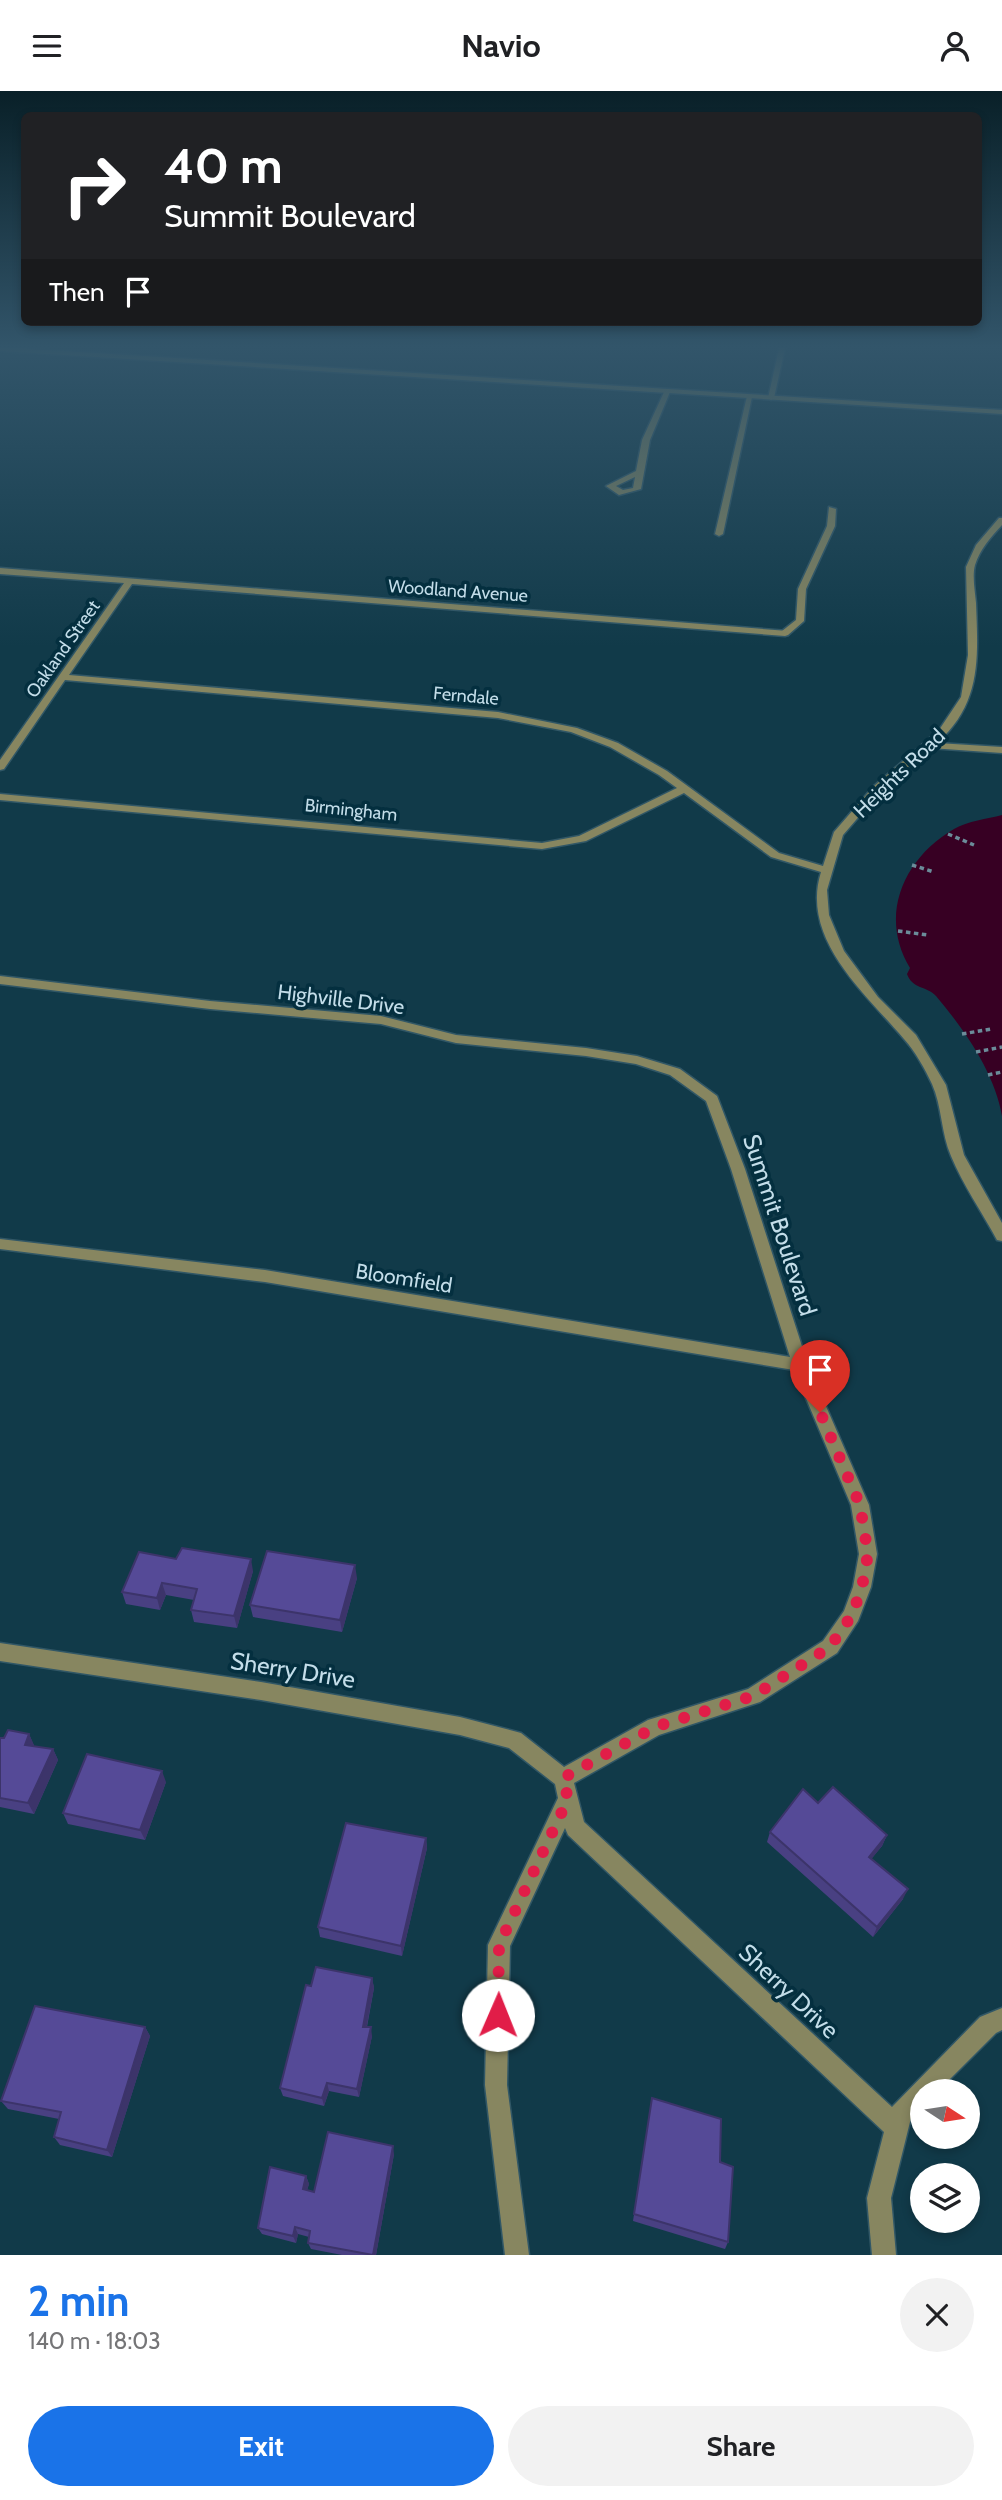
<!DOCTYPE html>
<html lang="en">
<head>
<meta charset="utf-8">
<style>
	:root { --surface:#fff; --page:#f2f2f2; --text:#202124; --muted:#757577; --accent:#1a73e8 }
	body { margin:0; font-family:Cabin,sans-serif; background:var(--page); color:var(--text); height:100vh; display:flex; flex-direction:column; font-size:26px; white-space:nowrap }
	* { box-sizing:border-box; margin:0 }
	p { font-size:23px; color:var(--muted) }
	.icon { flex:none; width:38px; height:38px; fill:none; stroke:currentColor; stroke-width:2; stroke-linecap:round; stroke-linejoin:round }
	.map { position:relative; height:2164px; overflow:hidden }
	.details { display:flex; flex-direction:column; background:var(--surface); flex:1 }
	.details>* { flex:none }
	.hud { position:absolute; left:21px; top:21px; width:961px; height:214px; border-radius:10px; box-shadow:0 4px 10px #0003; background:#202124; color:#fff; overflow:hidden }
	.needle { width:46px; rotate:102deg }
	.buttons { position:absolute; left:910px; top:1988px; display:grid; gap:14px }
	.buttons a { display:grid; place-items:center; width:70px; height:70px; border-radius:50%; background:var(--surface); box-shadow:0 4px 10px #0003; font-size:35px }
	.pin { position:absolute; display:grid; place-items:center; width:60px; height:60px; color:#fff; margin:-72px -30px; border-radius:50% 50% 50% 0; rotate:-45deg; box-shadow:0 0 7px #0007 }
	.pin .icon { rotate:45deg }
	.me { position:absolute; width:77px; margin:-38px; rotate:1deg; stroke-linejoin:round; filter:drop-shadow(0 0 5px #0008) }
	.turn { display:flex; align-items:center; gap:24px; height:147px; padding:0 28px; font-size:32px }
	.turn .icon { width:91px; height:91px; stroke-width:2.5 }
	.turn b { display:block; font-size:49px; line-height:60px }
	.then { display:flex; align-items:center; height:66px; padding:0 28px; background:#0003; gap:14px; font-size:26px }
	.round { display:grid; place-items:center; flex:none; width:74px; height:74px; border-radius:37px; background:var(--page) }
	.overview { display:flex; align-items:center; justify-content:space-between; height:119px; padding:0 28px }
	h1 { font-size:42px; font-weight:700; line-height:52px; color:var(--accent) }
	.action { display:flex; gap:14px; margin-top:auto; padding:14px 28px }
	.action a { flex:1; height:80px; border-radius:42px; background:var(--accent); color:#fff; font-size:28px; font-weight:700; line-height:80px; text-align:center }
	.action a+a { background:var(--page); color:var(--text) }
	header { display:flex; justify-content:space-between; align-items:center; height:91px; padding:0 28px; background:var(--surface); font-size:32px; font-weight:700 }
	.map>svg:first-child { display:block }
	.water { fill:#370023 }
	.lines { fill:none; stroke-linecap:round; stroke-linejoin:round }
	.lane-casing { stroke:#315766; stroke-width:3 }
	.street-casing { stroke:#315766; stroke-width:3 }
	.path { stroke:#6b8c9a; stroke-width:3.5; stroke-dasharray:4.5 3.5; stroke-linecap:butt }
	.lane { fill:#878660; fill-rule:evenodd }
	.street { fill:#878660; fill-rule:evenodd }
	.wall { fill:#494082 }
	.shaded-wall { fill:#3c346a }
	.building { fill:#554a97; stroke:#3c346a; stroke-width:2 }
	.route { stroke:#e11d48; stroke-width:12; stroke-dasharray:0 21.6 }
	.labels { text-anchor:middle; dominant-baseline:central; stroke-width:7; stroke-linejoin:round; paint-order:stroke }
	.far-street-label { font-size:18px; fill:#c3dde9; stroke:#042f3f }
	.street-label { font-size:21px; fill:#c3dde9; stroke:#042f3f }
	.near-street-label { font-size:24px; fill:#c3dde9; stroke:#042f3f }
</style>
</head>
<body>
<header><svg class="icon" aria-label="menu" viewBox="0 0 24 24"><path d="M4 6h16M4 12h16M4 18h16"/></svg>Navio<svg class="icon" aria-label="person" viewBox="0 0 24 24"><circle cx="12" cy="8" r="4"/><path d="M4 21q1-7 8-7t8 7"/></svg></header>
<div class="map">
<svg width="1002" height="2164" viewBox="0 0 1002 2164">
	<rect width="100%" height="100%" fill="#113a49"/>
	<!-- water -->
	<path class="water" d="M1002,724V1025C995,982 964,938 936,905C927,895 912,898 907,883L910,877C878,824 904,767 954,738C968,730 987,728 1002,724Z"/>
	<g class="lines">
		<!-- lane casing -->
		<g class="lane-casing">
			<g id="lane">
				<path d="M780,253H786L774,307L771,309L768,307Z"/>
				<path d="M667,299L670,301L650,349L641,398L619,404L606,395L636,380L642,349L664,301ZM635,386L633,397L623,399L616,395Z"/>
				<path d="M747,305L752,306L723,443L719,445L715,443Z"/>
				<path d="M829,416L836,418L835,435L806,498L804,530L788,544H782V540L796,529L798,498L827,435Z"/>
			</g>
		</g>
		<!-- street casing -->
		<g class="street-casing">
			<g id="street">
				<path d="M0,256L1002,319V323L0,260Z"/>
				<path d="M999,427H1002V434C991,446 980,458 975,474C972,485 975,500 976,512C978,566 982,612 937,652L1002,656V662L930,657L881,700L843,744L827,799L829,824L844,860L878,906L916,944L946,994L964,1064L1002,1132V1150L997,1149C982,1121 963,1094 951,1065C941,1042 942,1015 932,993C925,978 915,960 904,948C865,902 800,848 821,781L771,766L684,702L586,750L542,758L0,709V703L542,752L579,745L677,697L659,684L610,656L571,641L498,627L65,589L4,678L0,679V669L124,492L0,483V477L788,540V544L785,545L132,493L69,584L498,621L577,637L618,652L667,680L779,762L823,775L834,741L873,696L939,639L961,606L968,564L966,476L976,454Z"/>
				<path d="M0,885L210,910L381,925L456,944L586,957L637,965L680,978L717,1005L745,1078L808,1274L869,1414L877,1463L871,1496L858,1530L837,1562L760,1611L659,1644L574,1692L584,1731L892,2016L980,1926L1002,1917V1939L996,1942L938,2000H922V2016L911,2027L891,2107L896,2164H872L867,2107L884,2041L568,1744L565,1737L510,1855L507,1994L529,2164H505L485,1994L488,1854L558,1707L555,1693L509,1657L460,1644L261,1609L0,1570V1552L261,1591L460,1626L521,1642L564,1676L648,1629L748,1598L823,1550L844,1520L853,1496L859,1463L851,1414L794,1279L265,1191L0,1158V1148L265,1179L790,1266L731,1078L706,1010L670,984L636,973L586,965L456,952L381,933L210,918L0,893Z"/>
			</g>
		</g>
		<!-- path -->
		<g class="path">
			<path d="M948,743L974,754"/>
			<path d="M912,774L934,781"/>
			<path d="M898,840L928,844"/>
			<path d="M962,943L991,938"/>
			<path d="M976,961L1002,956"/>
			<path d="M988,984L1002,981"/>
		</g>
		<!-- lane -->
		<use href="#lane" class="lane"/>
		<!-- street -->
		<use href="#street" class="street"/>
	</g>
	<!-- wall -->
	<g class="wall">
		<path d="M176,1468L253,1480L237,1537L194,1531L191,1519L194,1509L166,1504L160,1519L126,1513L122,1501Z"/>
		<path d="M357,1487L342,1541L253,1526L250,1514Z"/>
		<path d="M29,1643L34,1655L53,1658L58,1669L34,1723L0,1716V1647H4Z"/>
		<path d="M166,1691L145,1749L68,1733L63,1722Z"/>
		<path d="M818,1712L887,1744L882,1755L871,1768L903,1808L873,1846L767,1751L770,1741Z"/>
		<path d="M426,1747L427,1757L402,1865L320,1846L318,1836Z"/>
		<path d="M372,1887L374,1897L367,1936L372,1945L359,2006L329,2000L324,2015L283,2005L280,1997Z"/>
		<path d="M145,1936L150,1945L112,2066L60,2054L54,2046L59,2028L8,2018L1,2010Z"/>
		<path d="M652,2007L720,2071L728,2151L725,2158L633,2130Z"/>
		<path d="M394,2063L376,2164H342L311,2158L308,2152L309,2146L298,2143L296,2152L262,2143L258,2137L306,2085L309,2093L307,2099L314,2101Z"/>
	</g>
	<!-- shaded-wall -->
	<g class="shaded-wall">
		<path d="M251,1468L253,1480L237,1537L234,1525Z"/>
		<path d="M355,1474L357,1487L342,1541L340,1529Z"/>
		<path d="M162,1492L166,1504L160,1519L157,1507Z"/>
		<path d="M29,1643L34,1654L31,1665L25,1654Z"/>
		<path d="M53,1658L58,1669L34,1723L28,1712Z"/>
		<path d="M162,1680L166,1691L145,1749L140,1739Z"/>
		<path d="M887,1744L882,1755L865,1776L869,1766Z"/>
		<path d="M426,1747L427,1757L402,1865L401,1855Z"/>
		<path d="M908,1798L903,1808L873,1846L877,1836Z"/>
		<path d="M372,1887L374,1897L365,1944L363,1936Z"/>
		<path d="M145,1936L150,1945L112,2066L107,2059Z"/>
		<path d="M371,1936L372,1945L359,2006L357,1998Z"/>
		<path d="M327,1992L329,2000L324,2015L322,2007Z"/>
		<path d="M393,2055L394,2063L376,2164H373Z"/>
		<path d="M306,2085L309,2093L305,2105L303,2098Z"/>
		<path d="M295,2136L298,2143L296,2152L293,2145Z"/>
	</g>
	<!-- building -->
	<g class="building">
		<path d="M182,1457L251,1468L234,1525L191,1519L197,1498L162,1492L157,1507L122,1501L139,1461L176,1468Z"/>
		<path d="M267,1460L355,1474L340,1529L250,1514Z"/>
		<path d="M8,1639L29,1643L25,1654L53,1658L28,1712L0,1707V1647H4Z"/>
		<path d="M87,1663L162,1680L140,1739L63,1722Z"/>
		<path d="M833,1696L887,1744L869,1766L908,1798L877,1836L770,1741L803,1698L818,1712Z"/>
		<path d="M346,1732L426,1747L401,1855L318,1836Z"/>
		<path d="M316,1876L372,1887L363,1936H371L357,1998L327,1992L322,2007L280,1997L306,1894L311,1895Z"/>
		<path d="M35,1915L145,1936L107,2059L54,2046L61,2021L1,2010Z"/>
		<path d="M652,2007L721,2028L720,2071L733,2076L728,2151L634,2123Z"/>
		<path d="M328,2041L393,2055L373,2164L308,2152L310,2140L295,2136L293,2145L258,2137L270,2076L306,2085L303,2098L314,2101Z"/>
	</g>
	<!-- sky -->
	<linearGradient id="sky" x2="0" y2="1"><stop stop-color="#092028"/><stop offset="0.46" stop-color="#32556a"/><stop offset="1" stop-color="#32556a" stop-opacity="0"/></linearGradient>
	<rect width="1002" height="556" fill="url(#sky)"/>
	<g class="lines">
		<!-- route -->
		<path class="route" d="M498,1924L499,1854L568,1708L563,1687L655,1636L753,1605L830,1556L852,1524L862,1496L868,1463L860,1414L820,1321"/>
	</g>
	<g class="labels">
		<!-- far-street labels -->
		<g class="far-street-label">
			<text transform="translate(458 500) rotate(4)">Woodland Avenue</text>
			<text transform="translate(63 558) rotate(-55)">Oakland Street</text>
			<text transform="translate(466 605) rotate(5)">Ferndale</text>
			<text transform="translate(351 719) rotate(6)">Birmingham</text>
		</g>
		<!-- street labels -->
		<g class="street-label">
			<text transform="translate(899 682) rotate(-44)">Heights Road</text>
			<text transform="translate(341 908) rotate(7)">Highville Drive</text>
			<text transform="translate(404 1187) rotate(9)">Bloomfield</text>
		</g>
		<!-- near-street labels -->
		<g class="near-street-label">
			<text transform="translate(780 1134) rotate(72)">Summit Boulevard</text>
			<text transform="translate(293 1579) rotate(9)">Sherry Drive</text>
			<text transform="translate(789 1900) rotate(43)">Sherry Drive</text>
		</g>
	</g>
</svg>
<div class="buttons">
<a><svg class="needle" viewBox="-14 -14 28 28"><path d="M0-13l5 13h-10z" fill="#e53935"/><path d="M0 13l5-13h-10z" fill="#757577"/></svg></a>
<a><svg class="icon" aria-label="layers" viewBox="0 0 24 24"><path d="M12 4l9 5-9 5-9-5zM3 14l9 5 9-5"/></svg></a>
</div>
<div class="pin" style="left:820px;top:1321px;background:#d93025"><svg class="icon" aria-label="arrive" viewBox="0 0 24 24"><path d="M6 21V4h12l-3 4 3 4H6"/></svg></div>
<svg class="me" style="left:498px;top:1924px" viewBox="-20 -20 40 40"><circle r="19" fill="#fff"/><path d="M0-13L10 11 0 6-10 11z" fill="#e11d48"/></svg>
<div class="hud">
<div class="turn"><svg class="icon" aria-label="right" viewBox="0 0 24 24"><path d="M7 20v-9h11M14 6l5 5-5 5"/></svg><div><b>40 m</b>Summit Boulevard</div></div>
<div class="then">Then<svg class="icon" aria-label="arrive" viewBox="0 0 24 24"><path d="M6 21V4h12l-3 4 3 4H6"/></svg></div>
</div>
</div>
<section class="details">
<div class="overview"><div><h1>2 min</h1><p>140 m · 18:03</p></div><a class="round"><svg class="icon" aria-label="close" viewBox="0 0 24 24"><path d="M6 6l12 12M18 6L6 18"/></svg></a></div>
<div class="action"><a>Exit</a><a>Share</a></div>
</section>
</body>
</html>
